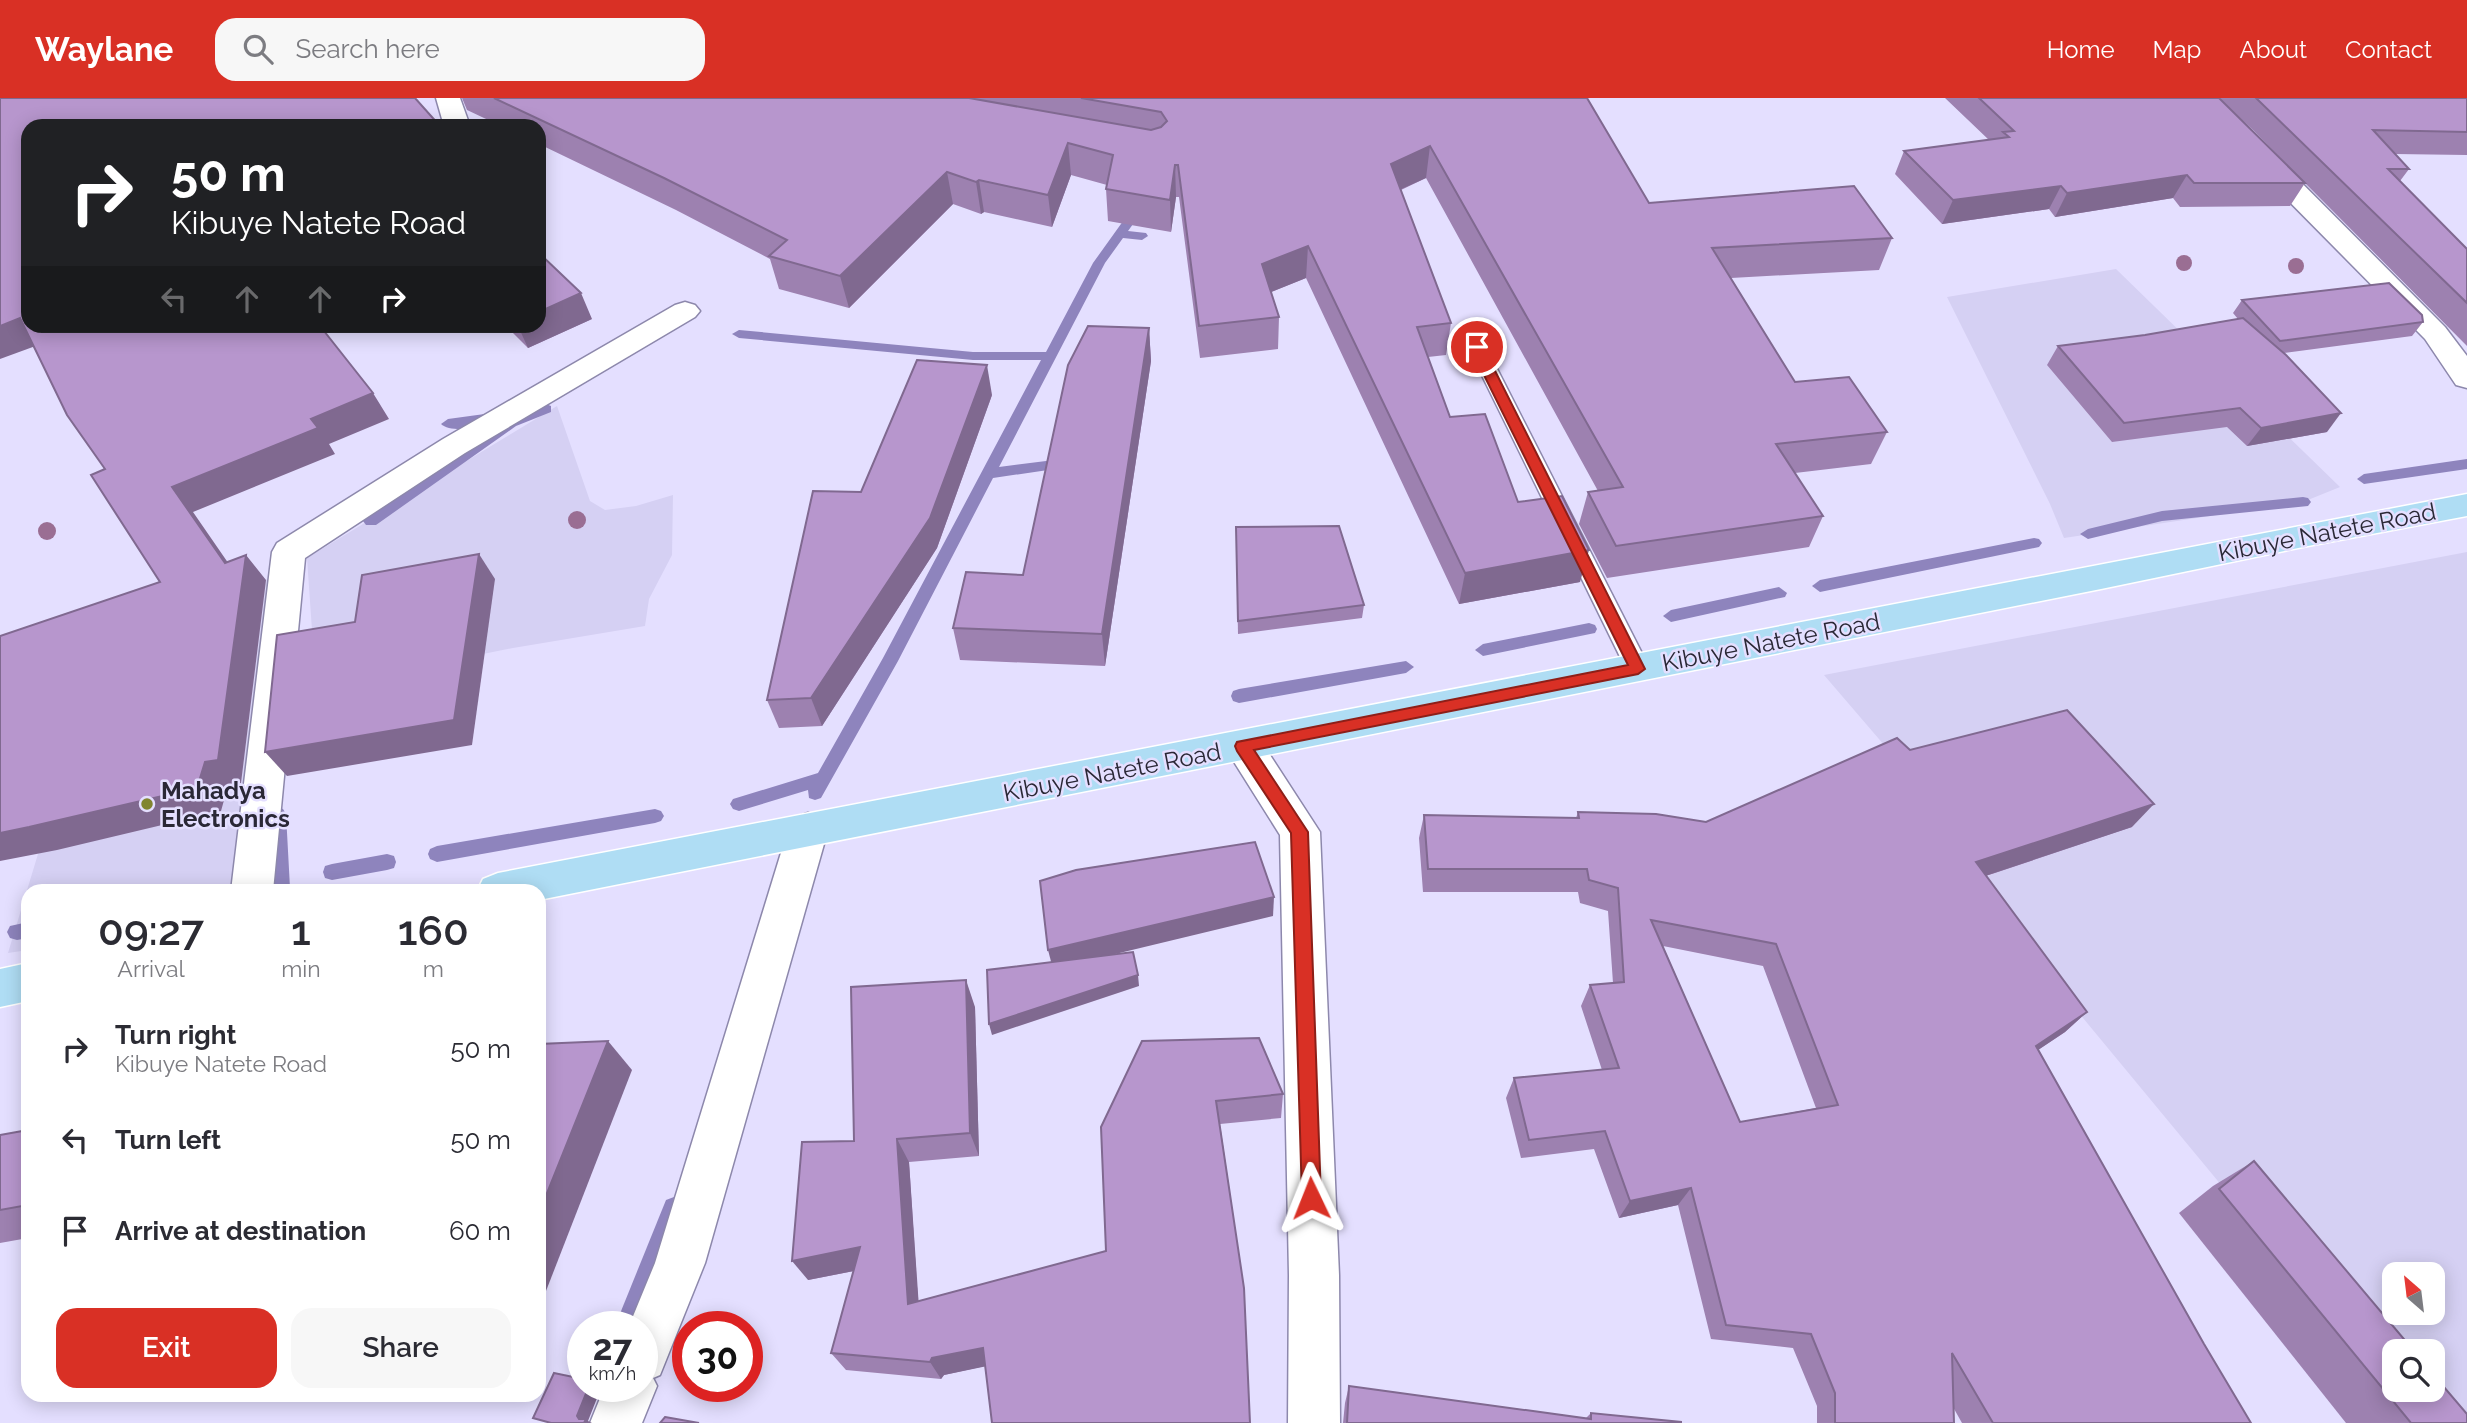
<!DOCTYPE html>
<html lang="en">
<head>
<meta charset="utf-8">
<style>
	:root { --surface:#fff; --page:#f7f7f7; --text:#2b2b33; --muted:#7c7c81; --accent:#d93025 }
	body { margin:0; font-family:Raleway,sans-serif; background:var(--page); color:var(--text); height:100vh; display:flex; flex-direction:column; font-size:26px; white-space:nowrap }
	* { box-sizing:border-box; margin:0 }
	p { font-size:23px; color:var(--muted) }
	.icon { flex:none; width:38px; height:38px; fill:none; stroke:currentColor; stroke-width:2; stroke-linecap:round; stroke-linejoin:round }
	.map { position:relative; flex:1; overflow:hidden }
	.details { position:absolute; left:21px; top:786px; width:525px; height:518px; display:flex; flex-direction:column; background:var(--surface); border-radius:21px; box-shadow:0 4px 18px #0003 }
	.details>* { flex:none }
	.hud { position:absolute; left:21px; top:21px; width:525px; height:214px; border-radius:21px; box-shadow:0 4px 18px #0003; background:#202124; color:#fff; overflow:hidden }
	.needle { width:46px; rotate:332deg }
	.controls { position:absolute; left:2382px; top:1164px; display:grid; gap:14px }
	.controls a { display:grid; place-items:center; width:63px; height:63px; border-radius:14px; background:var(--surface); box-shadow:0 4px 18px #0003; font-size:35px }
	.speed { position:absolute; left:567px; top:1213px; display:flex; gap:14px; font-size:35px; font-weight:700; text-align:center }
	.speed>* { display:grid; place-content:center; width:91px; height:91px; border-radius:50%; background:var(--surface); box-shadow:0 4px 18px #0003; line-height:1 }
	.speed small { font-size:18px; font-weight:400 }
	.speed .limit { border:10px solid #d22; background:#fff; color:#111 }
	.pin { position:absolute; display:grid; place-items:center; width:60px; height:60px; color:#fff; margin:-30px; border:4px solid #fff; border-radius:50%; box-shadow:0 2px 7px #0007 }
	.me { position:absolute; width:77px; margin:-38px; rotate:358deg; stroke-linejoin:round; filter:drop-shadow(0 0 5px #0008) }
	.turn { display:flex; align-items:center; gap:24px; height:147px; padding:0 35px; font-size:32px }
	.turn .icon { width:91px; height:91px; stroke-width:2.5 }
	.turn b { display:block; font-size:49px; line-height:60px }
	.lanes { display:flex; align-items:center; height:66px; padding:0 35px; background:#0003; justify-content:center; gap:35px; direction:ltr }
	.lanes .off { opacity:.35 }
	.eta { display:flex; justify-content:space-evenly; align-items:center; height:119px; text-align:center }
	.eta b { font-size:42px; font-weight:600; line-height:49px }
	.primary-button { display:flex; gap:14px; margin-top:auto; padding:14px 35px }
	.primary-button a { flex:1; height:80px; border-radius:21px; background:var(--accent); color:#fff; font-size:28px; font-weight:600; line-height:80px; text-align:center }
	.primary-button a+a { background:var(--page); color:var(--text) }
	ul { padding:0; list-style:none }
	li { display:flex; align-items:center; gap:21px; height:91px; padding:0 35px }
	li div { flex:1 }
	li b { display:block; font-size:26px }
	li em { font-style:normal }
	header { display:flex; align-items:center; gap:42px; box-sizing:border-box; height:98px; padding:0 35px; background:var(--accent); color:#fff }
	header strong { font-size:33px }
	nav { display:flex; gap:38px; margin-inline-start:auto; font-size:24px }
	.search { width:490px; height:63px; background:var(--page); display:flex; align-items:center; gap:18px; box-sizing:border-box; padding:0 24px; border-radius:21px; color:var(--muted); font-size:26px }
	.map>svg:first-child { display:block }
	.built { fill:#d5d0f3; fill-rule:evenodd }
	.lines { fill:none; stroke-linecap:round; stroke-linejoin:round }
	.stream { fill:#8e84bd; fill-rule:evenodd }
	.service-casing { stroke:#8d88ac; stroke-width:3 }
	.minor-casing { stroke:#8d88ac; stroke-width:3 }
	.primary-casing { stroke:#fff; stroke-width:3 }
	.service { fill:#fff; fill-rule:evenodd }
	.minor { fill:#fff; fill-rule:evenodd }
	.primary { fill:#afddf4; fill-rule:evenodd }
	.tree { fill:#9a6e93 }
	.wall { fill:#9d81b0; fill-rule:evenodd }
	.shaded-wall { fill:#806990 }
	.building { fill:#b796cd; stroke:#806990; stroke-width:2; fill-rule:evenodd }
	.route { fill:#d93025; stroke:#8d1f18; stroke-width:2 }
	.poi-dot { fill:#818530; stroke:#e4dfff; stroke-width:2.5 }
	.labels { text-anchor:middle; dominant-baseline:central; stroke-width:5; stroke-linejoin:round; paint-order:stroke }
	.street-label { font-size:24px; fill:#2a2836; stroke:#e4dfff }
	.poi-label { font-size:24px; font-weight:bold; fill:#2a2836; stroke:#e4dfff; text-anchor:start }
</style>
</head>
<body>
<header>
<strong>Waylane</strong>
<div class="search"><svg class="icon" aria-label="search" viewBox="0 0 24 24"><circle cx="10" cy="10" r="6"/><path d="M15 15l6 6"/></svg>Search here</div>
<nav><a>Home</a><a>Map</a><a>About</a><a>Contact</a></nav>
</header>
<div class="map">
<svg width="2467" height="1325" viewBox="0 0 2467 1325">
	<rect width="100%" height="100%" fill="#e4dfff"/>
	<!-- built -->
	<g class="built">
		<path d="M2116,171L2340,389L2303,404L2064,440L2050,406L1947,199Z"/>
		<path d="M557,308L590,403L605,412L636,408L673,397L672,457L649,501L645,528L513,550L316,590L307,460Z"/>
		<path d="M2467,454V1325H2418L1973,787L1994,775L1824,577ZM2394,1176H2432V1214H2394ZM2394,1253H2432V1292H2394Z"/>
		<path d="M271,480L279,793H28V852L8,855L38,756L248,489Z"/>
	</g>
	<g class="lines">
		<!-- stream -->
		<g class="stream">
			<path d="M1140,104L1146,108L1128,133L1146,135L1148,138L1142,142L1123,140L1105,165L999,369L1070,360L1077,365L1075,368L993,380L898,563L821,700L815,702L809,700L808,692L739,713L733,711L730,706L733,701L818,675L883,560L1041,262H973L739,240L732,236L739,232L973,254H1046L1093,165L1136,105Z"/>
			<path d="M546,306L551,308V314L516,328L376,427H366L363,423L366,419L506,322Z"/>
			<path d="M492,315L499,320C490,330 451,336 441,326L448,321Z"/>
			<path d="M2467,361V371L2364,386L2357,381L2364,376Z"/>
			<path d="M2303,399L2308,400L2311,404L2308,408L2162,423L2088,441L2080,436L2088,431L2162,413Z"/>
			<path d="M2034,440L2039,441L2042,445L2039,449L1820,494L1812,488L1820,482Z"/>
			<path d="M1779,489L1787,495L1785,499L1671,524L1663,518L1671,512Z"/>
			<path d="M1589,525L1595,527L1597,531L1595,535L1483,558L1475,552L1483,546Z"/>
			<path d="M1406,563L1414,569L1406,575L1239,605L1233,603L1231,598L1233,593L1239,591Z"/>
			<path d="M277,709L283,711L286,716L290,790L289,793H251L253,787L271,783L268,716L271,711Z"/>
			<path d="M655,711L661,713L664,718L661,723L655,725L437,764L430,761L428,756L430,751L437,748Z"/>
			<path d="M387,756L394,758L396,764L394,770L387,772L332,782L325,780L323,774L325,768L332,766Z"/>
			<path d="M28,824V840L17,842L10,840L7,834L10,828Z"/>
			<path d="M674,1099L682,1102L685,1110L637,1228H615L666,1102Z"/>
		</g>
		<!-- service casing -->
		<g class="service-casing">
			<path id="service" d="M1477,243L1486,249L1650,571L1646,577L1638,580L1630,577L1626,571L1468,249Z"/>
		</g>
		<!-- minor casing -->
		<g class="minor-casing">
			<g id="minor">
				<path d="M436,0H460L470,28H444Z"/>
				<path d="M2187,0H2213L2251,34L2445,229L2467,258V290L2456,287L2425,241Z"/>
				<path d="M685,204L695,207L700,213L695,219L465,355L305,460L273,793H231L272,454L277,445L443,341L675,207Z"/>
				<path d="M1243,633L1257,637L1320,734L1339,1177L1340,1325H1288L1289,1177L1280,737L1224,648L1229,637Z"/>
				<path d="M808,715L822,720L828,732L705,1165L660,1277L653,1280L657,1288L642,1325H590L605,1288H642V1228H629L655,1165L788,732L794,720Z"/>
			</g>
		</g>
		<!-- primary casing -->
		<g class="primary-casing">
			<g id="primary">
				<path d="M2467,396V418L2308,448L2101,491L539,802V793H477L483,781L498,775Z"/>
				<path d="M28,865V903L0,909V871Z"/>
			</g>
		</g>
		<!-- service -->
		<use href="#service" class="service"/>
		<!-- minor -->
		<use href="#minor" class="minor"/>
		<!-- primary -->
		<use href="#primary" class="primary"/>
	</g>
	<!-- trees -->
	<g class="tree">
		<circle cx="2184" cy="165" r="8"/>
		<circle cx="2296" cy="168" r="8"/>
		<circle cx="577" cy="422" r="9"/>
		<circle cx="47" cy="433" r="9"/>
	</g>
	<!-- wall -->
	<g class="wall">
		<path d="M462,0H1587L1649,105L1892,140L1879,172L1731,180L1795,284L1887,334L1871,366L1795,375L1823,418L1809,449L1607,480L1579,426L1588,394L1598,393L1426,80L1401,92L1451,225L1446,257L1428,259L1450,319L1580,484L1459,506L1306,180L1271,194L1279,219L1278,251L1200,260L1179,99H1176L1171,134L1108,123L1106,91L1107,87L1071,77L1052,129L984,114L981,116L953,106L849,210L779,191L770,161L676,112L539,46V28H501L467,12Z"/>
		<path d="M1945,0H2467V57L2395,56L2409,71L2400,83L2467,151V248L2305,85L2290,108L2180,109L2173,100L2055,119L2049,111L1942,126L1895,76L1904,53L1989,42ZM2239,19L2253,32L2301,81Z"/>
		<path d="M2242,202L2423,224L2412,238L2284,255L2327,334L2247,348L2227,329L2112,344L2047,267L2058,248L2145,237L2238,221L2233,215Z"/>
		<path d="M592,221L528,250L506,228H539Z"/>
		<path d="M1149,230L1151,263L1105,568L960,562L953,530L1023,477Z"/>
		<path d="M992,297L937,450L822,628L779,630L767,602L861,394Z"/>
		<path d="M1236,429L1364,507L1362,520L1238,536Z"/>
		<path d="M1910,652L2132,729L1986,778L2087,914L2065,934L2038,952L2204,1246L2251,1325H1962L1953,1309L1954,1325H1817V1308L1793,1250L1711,1241L1678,1107L1619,1120L1594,1051L1521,1060L1506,1000L1514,980L1602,972L1581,908L1590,887L1613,885L1608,813L1580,805L1578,794H1423L1419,740L1424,717L1576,720L1578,714L1706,724ZM1663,848L1763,868L1816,1010L1740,1024Z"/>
		<path d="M975,909L979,1058L909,1064L918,1203L1106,1153L1142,943L1283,996L1281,1020L1220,1026L1244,1190L985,1268L944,1277L941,1281L846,1272L831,1255L854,1173L808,1182L854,1043Z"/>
		<path d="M28,1032V1140L0,1145V1037Z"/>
		<path d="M2254,1063L2467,1325H2346L2179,1115L2213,1088Z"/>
		<path d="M1349,1288L1586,1320L1591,1315L1681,1325H1343L1345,1305Z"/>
	</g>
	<!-- shaded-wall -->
	<g class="shaded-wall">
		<path d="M1068,45L1071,77L1052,129L1048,97Z"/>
		<path d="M1430,48L1426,80L1388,97L1391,66Z"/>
		<path d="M1175,67L1176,99L1171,134L1170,102Z"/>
		<path d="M947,74L953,106L849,210L840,178Z"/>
		<path d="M2187,77L2173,100L2055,119L2067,95Z"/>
		<path d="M979,82L984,114L981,116L976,84Z"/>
		<path d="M2061,88L2049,111L1942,126L1953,102Z"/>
		<path d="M1308,148L1306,180L1261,198L1262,166Z"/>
		<path d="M581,195L592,221L528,250L518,228H539V214Z"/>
		<path d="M20,220L41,246L0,261V228Z"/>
		<path d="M1149,230L1151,263L1105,568L1102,536Z"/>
		<path d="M987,267L992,297L937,450L822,628L811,600Z"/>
		<path d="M373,295L389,321L329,346L335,356L193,414L242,485L246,457L266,482L241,685L228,688L221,713L57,752L0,763V735L205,664L225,465L172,389L311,321Z"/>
		<path d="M2341,315L2327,334L2247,348L2261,330Z"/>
		<path d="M1589,452L1580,484L1459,506L1465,475Z"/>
		<path d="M479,456L495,481L472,647L287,678L265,654Z"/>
		<path d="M2154,706L2132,729L1958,787L1976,764Z"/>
		<path d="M1274,799L1273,818L1053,871L1048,852Z"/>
		<path d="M1138,877L1139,888L992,937L989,926Z"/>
		<path d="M966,882L975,909L979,1058L970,1035Z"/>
		<path d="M2087,914L2065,934L2014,968L2036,948Z"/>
		<path d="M608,943L632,972L539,1211V1115Z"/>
		<path d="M897,1041L909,1064L920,1224L908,1206Z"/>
		<path d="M1691,1090L1678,1107L1619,1120L1630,1103Z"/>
		<path d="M860,1149L874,1169L808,1182L792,1163Z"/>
		<path d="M983,1250L992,1267L944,1277L941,1281L930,1264L932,1260Z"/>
		<path d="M589,1288H599L601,1290L588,1323L592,1325H584L577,1318Z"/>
	</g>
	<!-- building -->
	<g class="building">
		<path d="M0,0H415L440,28H28V228H320L373,295L311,321L318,330L172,389L225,465L246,457L218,662L205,664L197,690L29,729L0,735V538L160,484L91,377L105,371L67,317L20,220L0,228Z"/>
		<path d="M494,0H969L1151,32L1161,29L1167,23L1161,14L1081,0H1587L1649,105L1854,88L1892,140L1712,150L1795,284L1849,279L1887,334L1776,346L1823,418L1616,448L1588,394L1623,389L1430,48L1391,66L1451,225L1417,229L1450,319L1485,316L1518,404L1562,398L1589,452L1465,475L1308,148L1262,166L1279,219L1199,228L1178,67H1175L1170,102L1106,91L1113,57L1068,45L1048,97L979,82L976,84L947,74L840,178L769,158L787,142L664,80Z"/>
		<path d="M1979,0H2219L2305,85H2194L2187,77L2067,95L2061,88L1953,102L1904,53L2009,39L2003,34L2014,33Z"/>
		<path d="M2256,0H2467V34L2373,32L2409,71H2388L2467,151V205Z"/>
		<path d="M539,155L581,195L539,214Z"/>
		<path d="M2389,185L2422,217L2423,224L2280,243L2242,202Z"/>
		<path d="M2243,220L2286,257L2341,315L2261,330L2240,310L2124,325L2058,248L2145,237Z"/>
		<path d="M1088,228L1149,230L1102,536L953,530L966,474L1023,477L1068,267Z"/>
		<path d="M917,262L987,267L930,420L811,600L767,602L813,393L861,394Z"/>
		<path d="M1339,428L1364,507L1238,523L1236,429Z"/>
		<path d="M479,456L454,622L265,654L277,537L355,524L362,477Z"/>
		<path d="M2067,612L2154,706L1976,764L2087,914L2036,948L2204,1246L2251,1325H1993L1952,1255L1954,1325H1835V1295L1811,1236L1726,1227L1691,1090L1630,1103L1605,1033L1529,1042L1514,980L1619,970L1590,887L1624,884L1618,790L1589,782L1587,771H1428L1424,717L1579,720L1578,714L1656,716L1706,724L1897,640L1910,652ZM1651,822L1776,846L1838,1007L1740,1024Z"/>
		<path d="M1255,744L1274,799L1048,852L1040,783L1076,772Z"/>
		<path d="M1133,854L1138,877L989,926L987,872Z"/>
		<path d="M966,882L970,1035L897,1041L908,1206L1106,1153L1101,1029L1142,943L1259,940L1283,996L1216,1003L1244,1190L1250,1325H992L983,1250L932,1260L930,1264L831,1255L860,1149L792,1163L802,1044L854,1043L851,889Z"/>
		<path d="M608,943L539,1115V946Z"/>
		<path d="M28,1032V1107L0,1112V1037Z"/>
		<path d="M2254,1063L2414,1253H2394V1292H2432V1275L2467,1316V1325H2411L2219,1091Z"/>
		<path d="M554,1275L583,1281V1288H589L577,1318L579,1321H586L584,1325H551L533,1320Z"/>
		<path d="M1349,1288L1591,1321V1315L1681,1324V1325H1347Z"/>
		<path d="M665,1319L699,1325H660Z"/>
	</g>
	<!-- route -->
	<path class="route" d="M1477,245L1483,249L1645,571L1638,576L1254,652L1308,734L1321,1100L1318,1106L1311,1109L1304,1106L1302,1100L1291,735L1237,653L1235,648L1237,644L1628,567L1470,249Z"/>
	<!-- markers -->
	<circle class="poi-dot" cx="147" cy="706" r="7"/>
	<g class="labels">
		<!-- street labels -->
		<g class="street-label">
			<text transform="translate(2327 434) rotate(-11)">Kibuye Natete Road</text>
			<text transform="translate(1771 544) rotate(-11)">Kibuye Natete Road</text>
			<text transform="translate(1112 674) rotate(-11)">Kibuye Natete Road</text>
		</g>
		<!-- poi labels -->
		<g class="poi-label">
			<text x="161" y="692">Mahadya<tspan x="161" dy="28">Electronics</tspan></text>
		</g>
	</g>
</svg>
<div class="controls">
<a><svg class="needle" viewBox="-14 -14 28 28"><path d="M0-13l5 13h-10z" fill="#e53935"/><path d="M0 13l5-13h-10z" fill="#7c7c81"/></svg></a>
<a><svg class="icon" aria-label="search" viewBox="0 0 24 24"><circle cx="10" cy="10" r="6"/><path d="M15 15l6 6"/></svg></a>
</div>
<div class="speed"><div>27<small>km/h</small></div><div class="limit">30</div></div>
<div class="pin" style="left:1477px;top:249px;background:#d93025"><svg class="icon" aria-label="arrive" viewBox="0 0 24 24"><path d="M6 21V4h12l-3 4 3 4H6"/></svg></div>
<svg class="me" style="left:1311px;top:1100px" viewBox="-20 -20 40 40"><path d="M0-17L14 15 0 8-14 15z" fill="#d93025" stroke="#fff" stroke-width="4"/></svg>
<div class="hud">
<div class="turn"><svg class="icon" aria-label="right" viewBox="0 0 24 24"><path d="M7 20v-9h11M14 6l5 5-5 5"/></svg><div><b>50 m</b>Kibuye Natete Road</div></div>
<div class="lanes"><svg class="icon off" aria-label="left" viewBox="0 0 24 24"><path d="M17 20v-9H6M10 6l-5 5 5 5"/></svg><svg class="icon off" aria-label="ahead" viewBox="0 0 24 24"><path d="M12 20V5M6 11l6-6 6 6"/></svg><svg class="icon off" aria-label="ahead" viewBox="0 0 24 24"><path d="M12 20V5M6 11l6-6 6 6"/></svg><svg class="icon" aria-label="right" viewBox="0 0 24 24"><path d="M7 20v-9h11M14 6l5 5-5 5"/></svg></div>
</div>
<section class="details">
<div class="eta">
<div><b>09:27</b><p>Arrival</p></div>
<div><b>1</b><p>min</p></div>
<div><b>160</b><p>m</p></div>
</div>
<ul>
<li><svg class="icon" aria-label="right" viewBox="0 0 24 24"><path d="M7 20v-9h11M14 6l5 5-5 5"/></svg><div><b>Turn right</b><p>Kibuye Natete Road</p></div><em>50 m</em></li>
<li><svg class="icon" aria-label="left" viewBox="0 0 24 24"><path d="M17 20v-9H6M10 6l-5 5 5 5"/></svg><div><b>Turn left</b></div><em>50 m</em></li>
<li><svg class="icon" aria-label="arrive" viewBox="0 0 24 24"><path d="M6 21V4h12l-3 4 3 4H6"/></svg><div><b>Arrive at destination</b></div><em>60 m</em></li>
</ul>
<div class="primary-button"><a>Exit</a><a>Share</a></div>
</section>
</div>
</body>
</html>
